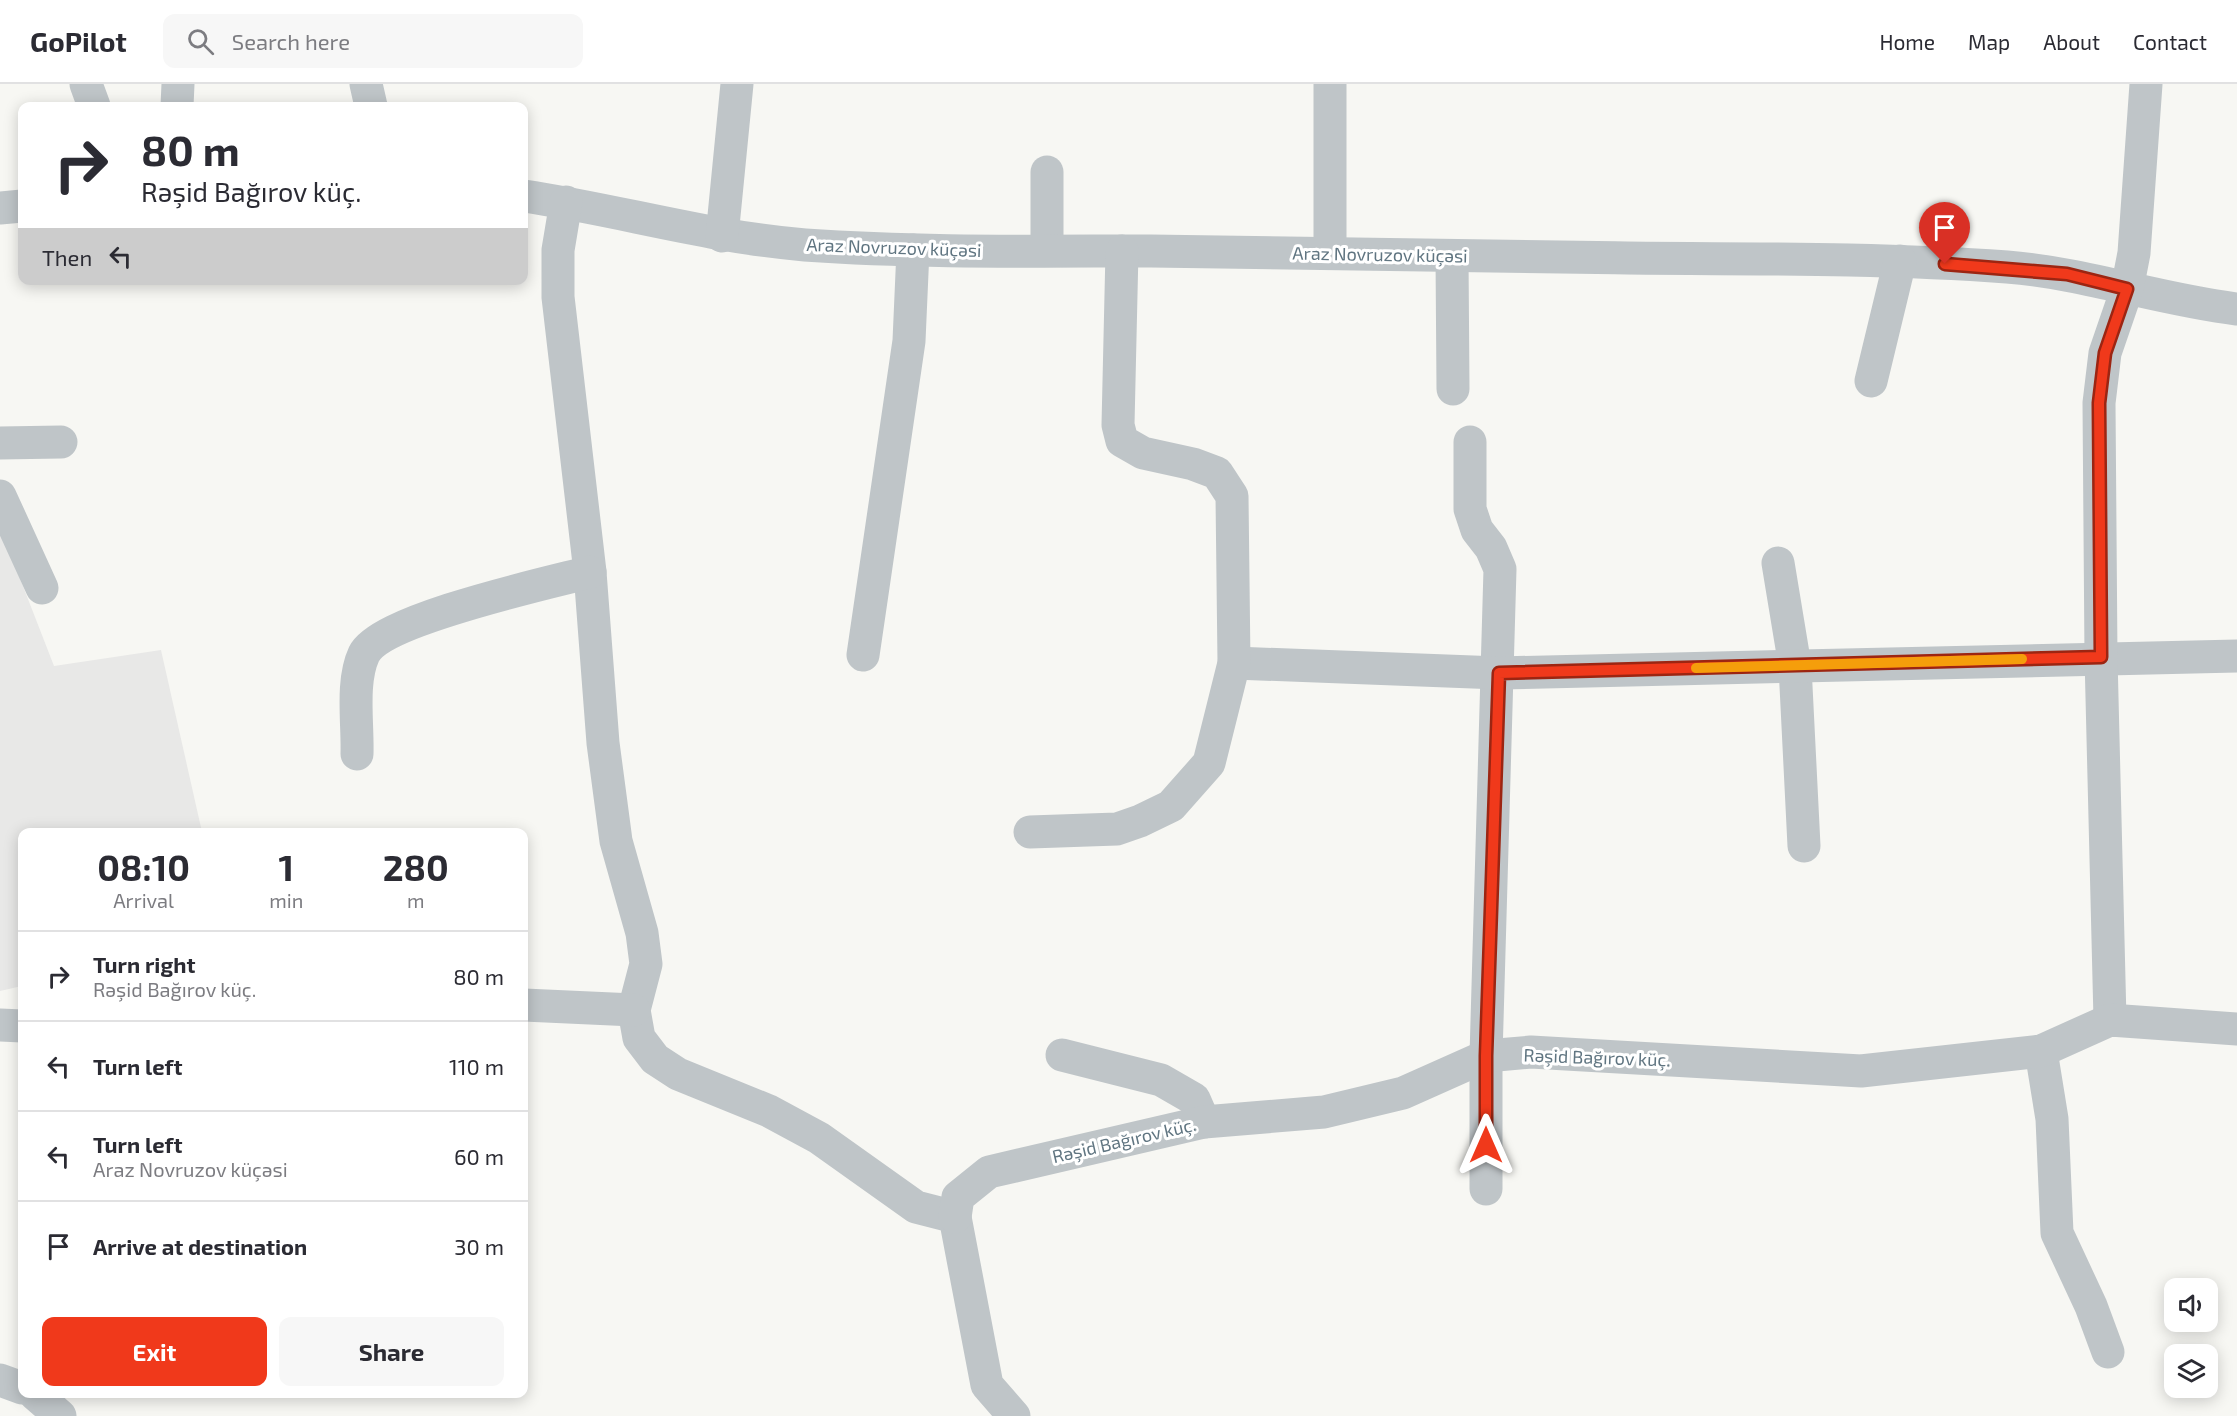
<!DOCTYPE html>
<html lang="en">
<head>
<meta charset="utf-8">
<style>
	:root { --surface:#fff; --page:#f7f7f7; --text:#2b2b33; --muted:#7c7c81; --line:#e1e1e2; --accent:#f0391b }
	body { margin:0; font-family:"Exo 2",sans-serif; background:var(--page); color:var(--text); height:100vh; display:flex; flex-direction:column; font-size:22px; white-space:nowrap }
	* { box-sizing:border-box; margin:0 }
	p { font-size:20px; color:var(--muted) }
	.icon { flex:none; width:33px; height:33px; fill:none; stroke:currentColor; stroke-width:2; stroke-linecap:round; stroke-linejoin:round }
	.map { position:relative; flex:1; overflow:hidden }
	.sheet { position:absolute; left:18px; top:744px; width:510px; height:570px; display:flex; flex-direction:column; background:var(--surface); border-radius:12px; box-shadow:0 3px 15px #0003 }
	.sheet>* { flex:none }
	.guide { position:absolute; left:18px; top:18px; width:510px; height:183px; border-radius:12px; box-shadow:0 3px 15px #0003; background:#fff; color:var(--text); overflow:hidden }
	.fabs { position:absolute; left:2164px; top:1194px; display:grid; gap:12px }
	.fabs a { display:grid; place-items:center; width:54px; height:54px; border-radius:12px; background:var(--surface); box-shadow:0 3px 15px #0003; font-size:30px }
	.pin { position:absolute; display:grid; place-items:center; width:51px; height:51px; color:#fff; margin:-62px -26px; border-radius:50% 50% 50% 0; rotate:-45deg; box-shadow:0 0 6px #0007 }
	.pin .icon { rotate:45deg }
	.me { position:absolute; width:66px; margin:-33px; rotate:0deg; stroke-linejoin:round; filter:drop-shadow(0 0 4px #0008) }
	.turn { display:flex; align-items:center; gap:21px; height:126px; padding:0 24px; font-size:27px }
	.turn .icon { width:78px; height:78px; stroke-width:2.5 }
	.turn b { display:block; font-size:42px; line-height:51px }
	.then { display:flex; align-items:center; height:57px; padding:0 24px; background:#0003; gap:12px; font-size:22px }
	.eta { display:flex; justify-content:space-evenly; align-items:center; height:102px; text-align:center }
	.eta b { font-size:36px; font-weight:700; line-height:42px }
	.button { display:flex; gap:12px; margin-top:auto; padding:12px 24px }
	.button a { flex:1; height:69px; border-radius:12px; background:var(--accent); color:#fff; font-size:24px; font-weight:700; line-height:69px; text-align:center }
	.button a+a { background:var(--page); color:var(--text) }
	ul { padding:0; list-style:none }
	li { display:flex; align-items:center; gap:18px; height:90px; padding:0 24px; border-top:2px solid var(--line) }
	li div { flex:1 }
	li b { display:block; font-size:22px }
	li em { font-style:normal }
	header { display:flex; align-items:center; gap:36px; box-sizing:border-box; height:84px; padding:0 30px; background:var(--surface); border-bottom:2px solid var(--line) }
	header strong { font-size:28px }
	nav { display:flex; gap:33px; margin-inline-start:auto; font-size:21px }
	.search { width:420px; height:54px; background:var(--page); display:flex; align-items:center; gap:15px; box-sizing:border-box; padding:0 21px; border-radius:12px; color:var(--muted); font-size:22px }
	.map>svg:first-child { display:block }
	.built { fill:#e8e8e7 }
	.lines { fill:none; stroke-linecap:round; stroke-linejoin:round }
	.minor { stroke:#bfc5c8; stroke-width:33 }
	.route-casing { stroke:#9c2512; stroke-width:15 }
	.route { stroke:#f0391b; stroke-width:10 }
	.slow { stroke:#f59e0b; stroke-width:10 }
	.labels { text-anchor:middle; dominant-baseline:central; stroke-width:6; stroke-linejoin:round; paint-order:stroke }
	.street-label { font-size:18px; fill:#607581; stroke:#fff }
</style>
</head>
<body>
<header>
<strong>GoPilot</strong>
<div class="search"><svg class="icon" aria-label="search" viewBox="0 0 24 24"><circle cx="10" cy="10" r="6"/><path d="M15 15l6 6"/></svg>Search here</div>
<nav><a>Home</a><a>Map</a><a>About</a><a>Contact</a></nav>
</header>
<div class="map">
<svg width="2237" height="1332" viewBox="0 0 2237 1332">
	<rect width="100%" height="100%" fill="#f7f7f3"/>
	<!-- built -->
	<path class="built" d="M0,443L54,582L161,566L202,748H22V902L0,907Z"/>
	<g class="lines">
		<!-- minor -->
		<g class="minor">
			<path d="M86,0L94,22"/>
			<path d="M366,0L371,22"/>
			<path d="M177,22L178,0"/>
			<path d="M1047,88V166"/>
			<path d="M524,112C618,126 709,153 805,161C920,169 1036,167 1151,167C1309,168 1468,172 1627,174C1754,175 1881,174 2007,183C2085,189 2160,216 2237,225"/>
			<path d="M566,118L558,166V213L590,488L603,659L616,757L642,849L646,880L634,926L639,954L655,975L678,990L769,1027L819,1054L916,1123L955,1133L987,1301L1014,1332"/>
			<path d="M0,124L22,122"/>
			<path d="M722,152L737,0"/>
			<path d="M1330,168V0"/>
			<path d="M1452,172L1453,305"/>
			<path d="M1871,297L1900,177"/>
			<path d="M1470,358V425L1477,446L1491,464L1500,485L1486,972V1105"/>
			<path d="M0,359L61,358"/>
			<path d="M0,412L42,504"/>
			<path d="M1778,479L1795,582L1804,762"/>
			<path d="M863,571L909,257L913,166"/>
			<path d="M1234,579L1499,589L2237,572"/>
			<path d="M357,670C358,639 351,598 364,570C382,535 548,499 590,488"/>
			<path d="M1030,748L1117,745L1140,737L1171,722L1209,679L1234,579L1232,412L1217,389L1193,380L1143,369L1122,357L1118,341L1122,167"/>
			<path d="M524,921L634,926"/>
			<path d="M2110,936L2101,573L2099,319L2105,269L2127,205L2134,169L2146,0"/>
			<path d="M0,941L22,942"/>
			<path d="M2041,967L2052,1035L2057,1149L2091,1222L2108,1268"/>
			<path d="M1062,971L1161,996L1194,1015L1204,1038"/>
			<path d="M955,1133L958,1113L989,1088L1204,1038L1324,1028L1403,1009L1486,972L1531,968L1861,987L2041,967L2110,936L2237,945"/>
			<path d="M0,1296L22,1304"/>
			<path d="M35,1310L60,1332"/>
		</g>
	</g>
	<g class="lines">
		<!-- route casing -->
		<g class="route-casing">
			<path id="route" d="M1486,1061V972L1499,589L2101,573L2099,319L2105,269L2127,205L2067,190L1945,180"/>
		</g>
		<!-- route -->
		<use href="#route" class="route"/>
		<!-- slow -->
		<path class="slow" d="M1696,584L2022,575"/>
	</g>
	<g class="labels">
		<!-- street labels -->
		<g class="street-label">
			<text transform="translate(894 163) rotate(2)">Araz Novruzov küçəsi</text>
			<text transform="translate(1380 170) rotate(1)">Araz Novruzov küçəsi</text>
			<text transform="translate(1597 973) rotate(2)">Rəşid Bağırov küç.</text>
			<text transform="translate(1124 1056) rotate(-13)">Rəşid Bağırov küç.</text>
		</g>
	</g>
</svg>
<div class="fabs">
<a><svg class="icon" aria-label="sound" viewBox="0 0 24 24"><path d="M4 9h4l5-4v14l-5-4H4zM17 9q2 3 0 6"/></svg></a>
<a><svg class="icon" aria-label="layers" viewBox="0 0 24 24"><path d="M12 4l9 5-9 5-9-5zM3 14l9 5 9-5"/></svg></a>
</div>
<div class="pin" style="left:1945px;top:180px;background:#d93025"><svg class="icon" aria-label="arrive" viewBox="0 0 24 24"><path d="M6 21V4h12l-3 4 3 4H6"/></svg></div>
<svg class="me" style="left:1486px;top:1061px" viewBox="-20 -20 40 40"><path d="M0-17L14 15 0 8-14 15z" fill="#f0391b" stroke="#fff" stroke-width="4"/></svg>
<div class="guide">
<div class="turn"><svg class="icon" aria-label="right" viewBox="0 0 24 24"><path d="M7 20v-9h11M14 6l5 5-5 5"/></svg><div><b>80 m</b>Rəşid Bağırov küç.</div></div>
<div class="then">Then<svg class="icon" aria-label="left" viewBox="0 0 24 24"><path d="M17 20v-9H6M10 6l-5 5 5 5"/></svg></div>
</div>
<section class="sheet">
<div class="eta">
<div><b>08:10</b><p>Arrival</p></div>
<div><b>1</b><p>min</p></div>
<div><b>280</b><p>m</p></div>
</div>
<ul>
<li><svg class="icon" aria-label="right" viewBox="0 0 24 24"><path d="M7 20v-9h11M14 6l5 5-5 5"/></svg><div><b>Turn right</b><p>Rəşid Bağırov küç.</p></div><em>80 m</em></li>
<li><svg class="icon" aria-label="left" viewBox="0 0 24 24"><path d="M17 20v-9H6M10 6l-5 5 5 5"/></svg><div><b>Turn left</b></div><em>110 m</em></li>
<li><svg class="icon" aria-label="left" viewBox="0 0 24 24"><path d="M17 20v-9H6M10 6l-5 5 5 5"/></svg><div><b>Turn left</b><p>Araz Novruzov küçəsi</p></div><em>60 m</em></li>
<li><svg class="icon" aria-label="arrive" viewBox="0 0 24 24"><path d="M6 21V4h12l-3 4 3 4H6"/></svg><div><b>Arrive at destination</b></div><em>30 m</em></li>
</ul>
<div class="button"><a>Exit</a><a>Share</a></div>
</section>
</div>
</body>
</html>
